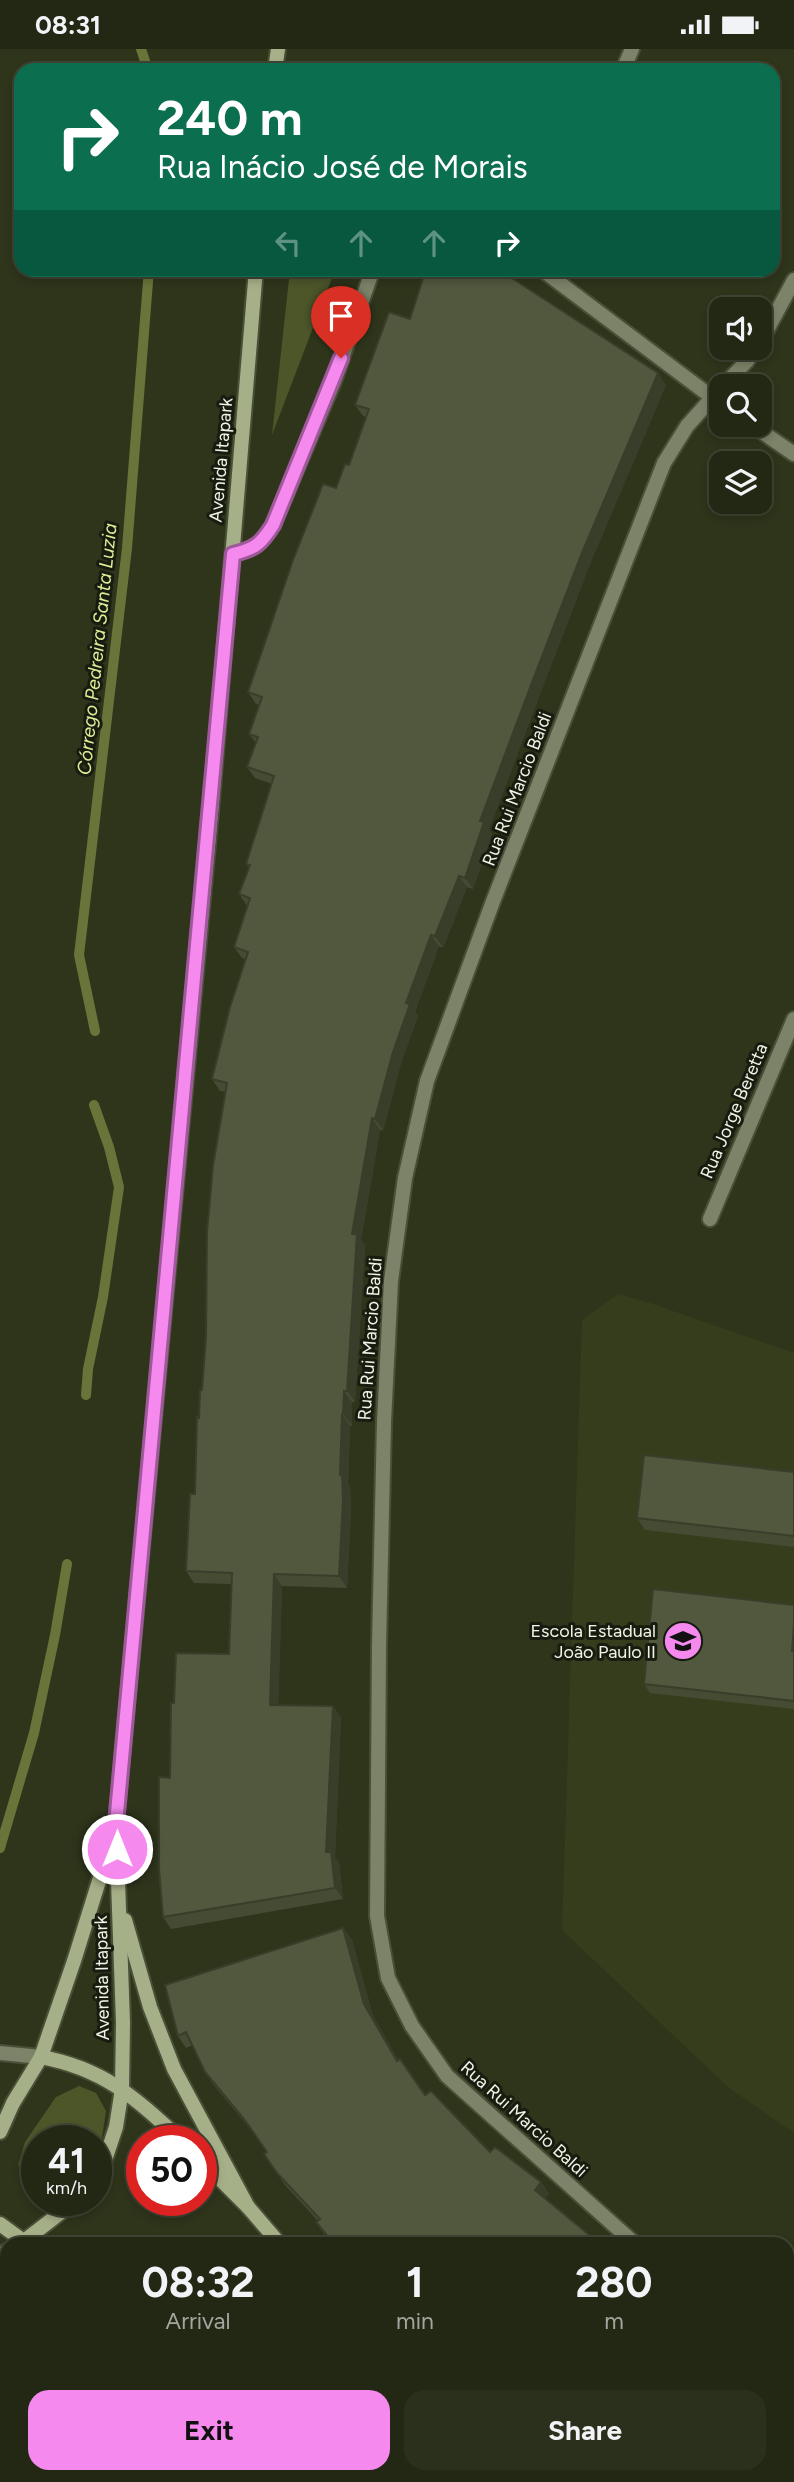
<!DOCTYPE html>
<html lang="en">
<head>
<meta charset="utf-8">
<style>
	:root { --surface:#232814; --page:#2b301d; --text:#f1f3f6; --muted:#a3a6a0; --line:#404434; --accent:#f589ee }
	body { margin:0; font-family:Figtree,sans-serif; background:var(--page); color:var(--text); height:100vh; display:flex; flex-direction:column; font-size:26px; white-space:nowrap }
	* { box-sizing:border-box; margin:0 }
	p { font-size:23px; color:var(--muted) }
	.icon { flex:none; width:38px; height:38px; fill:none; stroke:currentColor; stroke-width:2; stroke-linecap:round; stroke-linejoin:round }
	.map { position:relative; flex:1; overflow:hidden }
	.drawer { position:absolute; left:0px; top:2188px; width:794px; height:247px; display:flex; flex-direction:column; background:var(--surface); border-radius:21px 21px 0 0; box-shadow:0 4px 10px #0003,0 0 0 2px var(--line) }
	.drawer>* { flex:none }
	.guide { position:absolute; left:14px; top:14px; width:766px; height:214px; border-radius:21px; box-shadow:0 4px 10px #0003,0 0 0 2px var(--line); background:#0b6e4f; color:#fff; overflow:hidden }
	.controls { position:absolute; left:709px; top:248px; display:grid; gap:14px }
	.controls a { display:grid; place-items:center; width:63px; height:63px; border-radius:14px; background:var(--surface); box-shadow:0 4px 10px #0003,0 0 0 2px var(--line); font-size:35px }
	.speed { position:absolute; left:21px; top:2076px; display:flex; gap:14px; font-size:35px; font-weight:700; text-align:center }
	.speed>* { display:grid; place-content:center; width:91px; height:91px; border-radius:50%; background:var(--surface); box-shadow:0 4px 10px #0003,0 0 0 2px var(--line); line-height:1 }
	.speed small { font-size:18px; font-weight:400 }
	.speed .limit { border:10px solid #d22; background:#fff; color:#111 }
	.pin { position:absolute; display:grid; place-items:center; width:60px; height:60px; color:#fff; margin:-72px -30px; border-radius:50% 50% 50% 0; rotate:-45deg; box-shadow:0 0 7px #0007 }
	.pin .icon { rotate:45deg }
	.me { position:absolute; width:77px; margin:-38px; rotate:0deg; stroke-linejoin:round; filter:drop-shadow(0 0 5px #0008) }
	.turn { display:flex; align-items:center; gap:24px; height:147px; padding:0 28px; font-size:32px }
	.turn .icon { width:91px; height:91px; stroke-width:2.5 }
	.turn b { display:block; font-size:49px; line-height:60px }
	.lanes { display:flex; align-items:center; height:66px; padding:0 28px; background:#0003; justify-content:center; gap:35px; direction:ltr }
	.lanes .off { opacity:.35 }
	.eta { display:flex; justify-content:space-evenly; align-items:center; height:119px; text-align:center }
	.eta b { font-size:42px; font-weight:700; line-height:49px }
	.button { display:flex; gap:14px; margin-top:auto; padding:14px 28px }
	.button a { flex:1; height:80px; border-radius:21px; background:var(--accent); color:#111; font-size:28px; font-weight:700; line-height:80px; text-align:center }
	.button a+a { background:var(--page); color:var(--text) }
	.status { display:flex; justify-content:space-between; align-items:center; height:49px; padding:0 35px; background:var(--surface); direction:ltr }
	.status svg { height:19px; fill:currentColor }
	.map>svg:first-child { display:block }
	.built { fill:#363d1c }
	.green { fill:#4c5629 }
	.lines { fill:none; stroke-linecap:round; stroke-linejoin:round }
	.stream { stroke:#68753a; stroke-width:10 }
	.minor-casing { stroke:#4a5037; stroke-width:18 }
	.secondary-casing { stroke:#4a5037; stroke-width:18 }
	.minor { stroke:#7c8369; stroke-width:14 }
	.secondary { stroke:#a6b088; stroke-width:14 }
	.wall { fill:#464c34 }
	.shaded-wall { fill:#393e2b }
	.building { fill:#51583d; stroke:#393e2b; stroke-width:2 }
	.route-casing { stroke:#9f599b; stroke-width:18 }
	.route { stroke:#f589ee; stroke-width:12 }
	.labels { text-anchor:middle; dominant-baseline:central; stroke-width:6; stroke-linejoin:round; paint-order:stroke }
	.street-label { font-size:18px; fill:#f0f4e4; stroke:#181b10 }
	.poi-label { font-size:18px; fill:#f0f4e4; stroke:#181b10; text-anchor:end }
	.water-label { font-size:19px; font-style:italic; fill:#daee96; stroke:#181b10 }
</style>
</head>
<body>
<div class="status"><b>08:31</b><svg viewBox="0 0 49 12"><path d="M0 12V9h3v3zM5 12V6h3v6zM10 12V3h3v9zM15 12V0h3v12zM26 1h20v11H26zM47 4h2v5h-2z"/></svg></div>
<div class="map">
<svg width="794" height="2433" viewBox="0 0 794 2433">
	<rect width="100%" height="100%" fill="#2f351b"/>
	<!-- built -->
	<path class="built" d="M618,1245L650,1254L794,1304V2084L728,2038L562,1881L582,1271Z"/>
	<!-- green -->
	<g class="green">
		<path d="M290,221H335L272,386Z"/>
		<path d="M79,2037L96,2044L106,2062L99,2108L96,2111V2091H37V2138L18,2116L25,2093L56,2048Z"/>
	</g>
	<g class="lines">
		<!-- stream -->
		<g class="stream">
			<path d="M141,0L148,21"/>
			<path d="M95,982L79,906L127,499L149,220"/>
			<path d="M86,1346L88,1320L103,1248L119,1138L109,1098L94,1056"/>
			<path d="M0,1799L34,1684L55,1586L67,1515"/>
		</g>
		<!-- minor casing -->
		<g class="minor-casing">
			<g id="minor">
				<path d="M623,21L632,0"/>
				<path d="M541,220L721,355"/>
				<path d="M760,294L794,231"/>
				<path d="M722,338L747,312L756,299"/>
				<path d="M752,376L794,405"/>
				<path d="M233,505C255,500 261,495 273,476L334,332L373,220"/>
				<path d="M710,1170L794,970"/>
				<path d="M0,2004L41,2008"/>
				<path d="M634,2194L447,2027L412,1977L388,1929L377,1867L379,1597L384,1373L391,1232L405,1129L427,1032L492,855L664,414L687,377L721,339"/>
				<path d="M0,2206L7,2202"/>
				<path d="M788,2296L794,2298"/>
			</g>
		</g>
		<!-- secondary casing -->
		<g class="secondary-casing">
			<g id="secondary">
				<path d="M275,21L278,0"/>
				<path d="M125,1871L150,1958L174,2020L248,2158"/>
				<path d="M41,2008C105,2020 135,2049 181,2091"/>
				<path d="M0,2083L13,2054L41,2008L74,1912L113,1787"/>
				<path d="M201,2111L248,2158L279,2194"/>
				<path d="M96,2126L104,2114L116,2078L122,2040L123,1974L116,1775L211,763L256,220"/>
				<path d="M0,2175L26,2194"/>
				<path d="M24,2192L77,2151"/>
				<path d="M195,2427L199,2433"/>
				<path d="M475,2427L480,2433"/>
				<path d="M388,2433L393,2427"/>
			</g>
		</g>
		<!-- minor -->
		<use href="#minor" class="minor"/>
		<!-- secondary -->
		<use href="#secondary" class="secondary"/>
	</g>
	<!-- wall -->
	<g class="wall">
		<path d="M413,220H504L510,228L666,336L590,515L542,640L489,780L492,785L473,840L467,838L443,899L439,897L415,963L418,967L401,1014L383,1082L380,1081L361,1191L365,1196L355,1353H352V1377H350L348,1435L350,1438L351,1461L347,1539L282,1537L278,1656L333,1657L341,1669L335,1808L339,1814L343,1850L171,1880L163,1868L174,1654L229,1605L231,1535L194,1534L186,1522L195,1445L199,1369L202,1341L226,1043L220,1042L212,1030L246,910L242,909L234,898L247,857L239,845L249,819L246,815L272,735L255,729L247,718L256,694L249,685L259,656L256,655L248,643L336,439L349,416L366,368L363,367L355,356L410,270L424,227L415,223Z"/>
		<path d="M794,1423V1498L645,1481L637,1469Z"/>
		<path d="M794,1556V1660L650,1644L644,1635Z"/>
		<path d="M343,1879L352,1891L373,1967L398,2011L425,2046L490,2103L541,2133L549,2145L545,2150L599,2194H332L324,2185L316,2173L318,2172L285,2136L264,2105L267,2103L252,2082L213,2035L205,2023L192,1996L186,1999L178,1987Z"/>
		<path d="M788,2312L794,2314V2393L788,2391Z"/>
	</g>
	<!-- shaded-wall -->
	<g class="shaded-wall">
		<path d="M658,324L666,336L590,515L542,640L489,780L492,785L473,840L465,829L480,772L534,628L582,504Z"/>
		<path d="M459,827L467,838L443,899L435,887Z"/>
		<path d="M431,886L439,897L415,963L418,967L401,1014L383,1082L375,1070L406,954Z"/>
		<path d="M372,1069L380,1081L361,1191L365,1196L355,1353L347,1342L352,1185Z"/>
		<path d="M344,1342L352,1353V1377L343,1365Z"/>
		<path d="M342,1365L350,1377L348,1435L350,1438L351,1461L347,1539L339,1527Z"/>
		<path d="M274,1525L282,1537L278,1668L270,1656Z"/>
		<path d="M794,1575V1605L792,1602Z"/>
		<path d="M333,1657L341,1669L335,1808L339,1814L343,1850L335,1839L326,1803Z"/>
		<path d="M343,1879L352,1891L373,1967L405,2024L397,2012L364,1955Z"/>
		<path d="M541,2133L549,2145L543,2153L535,2141Z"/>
		<rect x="140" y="2427" width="6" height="6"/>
		<path d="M694,2427H710L707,2433H691Z"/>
	</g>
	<!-- building -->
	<g class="building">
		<path d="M426,220L505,221L504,224L658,324L582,504L534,628L480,772L484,773L465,829L459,827L435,887L431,886L406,954L410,955L393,1003L375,1070L372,1069L352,1185H357L347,1342H344L343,1365H342L340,1426H342L343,1450L339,1527L274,1525L270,1656L333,1657L326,1803H331L335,1839L163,1868L159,1820V1728L170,1729L171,1654H174L176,1604L229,1605L232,1524L186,1522L190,1445H195L197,1368L199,1369L200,1341H202L206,1288L207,1183L213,1117L227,1034L212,1030L230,958L248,903L234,898L250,849L239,845L250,816L246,815L274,727L247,718L258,688L249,685L262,648L248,643L293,511L323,435L336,439L345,415L349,416L369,360L355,356L389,263L410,270Z"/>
		<path d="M644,1406L794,1423V1487L637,1469Z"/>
		<path d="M653,1540L794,1556V1575L792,1602H794V1652L644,1635Z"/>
		<path d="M343,1879L364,1955L397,2012L400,2010L425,2046L431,2042L490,2103L495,2098L541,2133L535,2141L599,2194H333L316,2173L320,2170L277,2124L264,2105L267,2103L244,2070L205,2023L186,1983L178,1987L165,1936Z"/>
		<path d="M0,2277H7V2427H140V2433H0Z"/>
		<path d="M788,2312L794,2314V2385L788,2382Z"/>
		<path d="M536,2427H694L691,2433H541Z"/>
	</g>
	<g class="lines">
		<!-- route casing -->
		<g class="route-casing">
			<path id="route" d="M117,1800L116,1775L233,505C255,500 261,495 273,476L341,309"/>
		</g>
		<!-- route -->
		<use href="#route" class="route"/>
	</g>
	<!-- icons -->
	<defs>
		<g id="school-disc" transform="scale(2.0125)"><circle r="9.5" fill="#f589ee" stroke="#181b10"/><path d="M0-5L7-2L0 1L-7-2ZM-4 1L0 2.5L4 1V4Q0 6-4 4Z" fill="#111"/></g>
	</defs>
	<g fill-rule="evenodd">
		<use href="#school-disc" x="683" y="1592"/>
	</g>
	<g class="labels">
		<!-- street labels -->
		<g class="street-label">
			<text transform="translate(221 411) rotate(-85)">Avenida Itapark</text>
			<text transform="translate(517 740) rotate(-69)">Rua Rui Marcio Baldi</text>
			<text transform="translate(734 1062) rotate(-67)">Rua Jorge Beretta</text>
			<text transform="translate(370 1290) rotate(-86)">Rua Rui Marcio Baldi</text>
			<text transform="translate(102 1929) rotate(-91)">Avenida Itapark</text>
			<text transform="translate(524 2070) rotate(42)">Rua Rui Marcio Baldi</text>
		</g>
		<!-- poi labels -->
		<g class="poi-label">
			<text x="656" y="1582">Escola Estadual<tspan x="656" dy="21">João Paulo II</tspan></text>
		</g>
		<!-- water labels -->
		<g class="water-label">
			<text transform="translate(97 600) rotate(-84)">Córrego Pedreira Santa Luzia</text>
		</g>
	</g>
</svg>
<div class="controls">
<a><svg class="icon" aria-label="sound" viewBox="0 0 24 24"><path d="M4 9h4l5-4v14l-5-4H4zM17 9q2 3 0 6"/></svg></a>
<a><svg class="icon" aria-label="search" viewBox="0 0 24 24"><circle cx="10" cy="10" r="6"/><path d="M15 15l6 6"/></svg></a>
<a><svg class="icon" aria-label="layers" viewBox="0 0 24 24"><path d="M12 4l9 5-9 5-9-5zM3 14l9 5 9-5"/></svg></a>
</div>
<div class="speed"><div>41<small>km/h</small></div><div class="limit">50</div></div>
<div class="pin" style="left:341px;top:309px;background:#d93025"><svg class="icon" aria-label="arrive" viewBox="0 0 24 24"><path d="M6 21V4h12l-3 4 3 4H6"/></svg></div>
<svg class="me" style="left:117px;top:1800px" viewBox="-20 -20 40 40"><circle r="17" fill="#f589ee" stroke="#fff" stroke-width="3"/><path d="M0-11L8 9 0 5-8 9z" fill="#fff"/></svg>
<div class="guide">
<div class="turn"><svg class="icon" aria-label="right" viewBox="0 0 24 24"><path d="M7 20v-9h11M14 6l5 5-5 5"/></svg><div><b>240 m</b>Rua Inácio José de Morais</div></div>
<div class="lanes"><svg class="icon off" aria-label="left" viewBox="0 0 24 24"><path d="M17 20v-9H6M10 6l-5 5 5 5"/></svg><svg class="icon off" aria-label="ahead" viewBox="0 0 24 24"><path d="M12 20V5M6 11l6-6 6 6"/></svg><svg class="icon off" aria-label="ahead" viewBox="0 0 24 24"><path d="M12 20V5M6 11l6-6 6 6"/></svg><svg class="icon" aria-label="right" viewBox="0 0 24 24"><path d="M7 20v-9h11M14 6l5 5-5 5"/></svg></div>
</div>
<section class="drawer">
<div class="eta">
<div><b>08:32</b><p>Arrival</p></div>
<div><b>1</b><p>min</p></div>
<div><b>280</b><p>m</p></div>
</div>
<div class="button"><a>Exit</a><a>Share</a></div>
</section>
</div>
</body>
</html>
